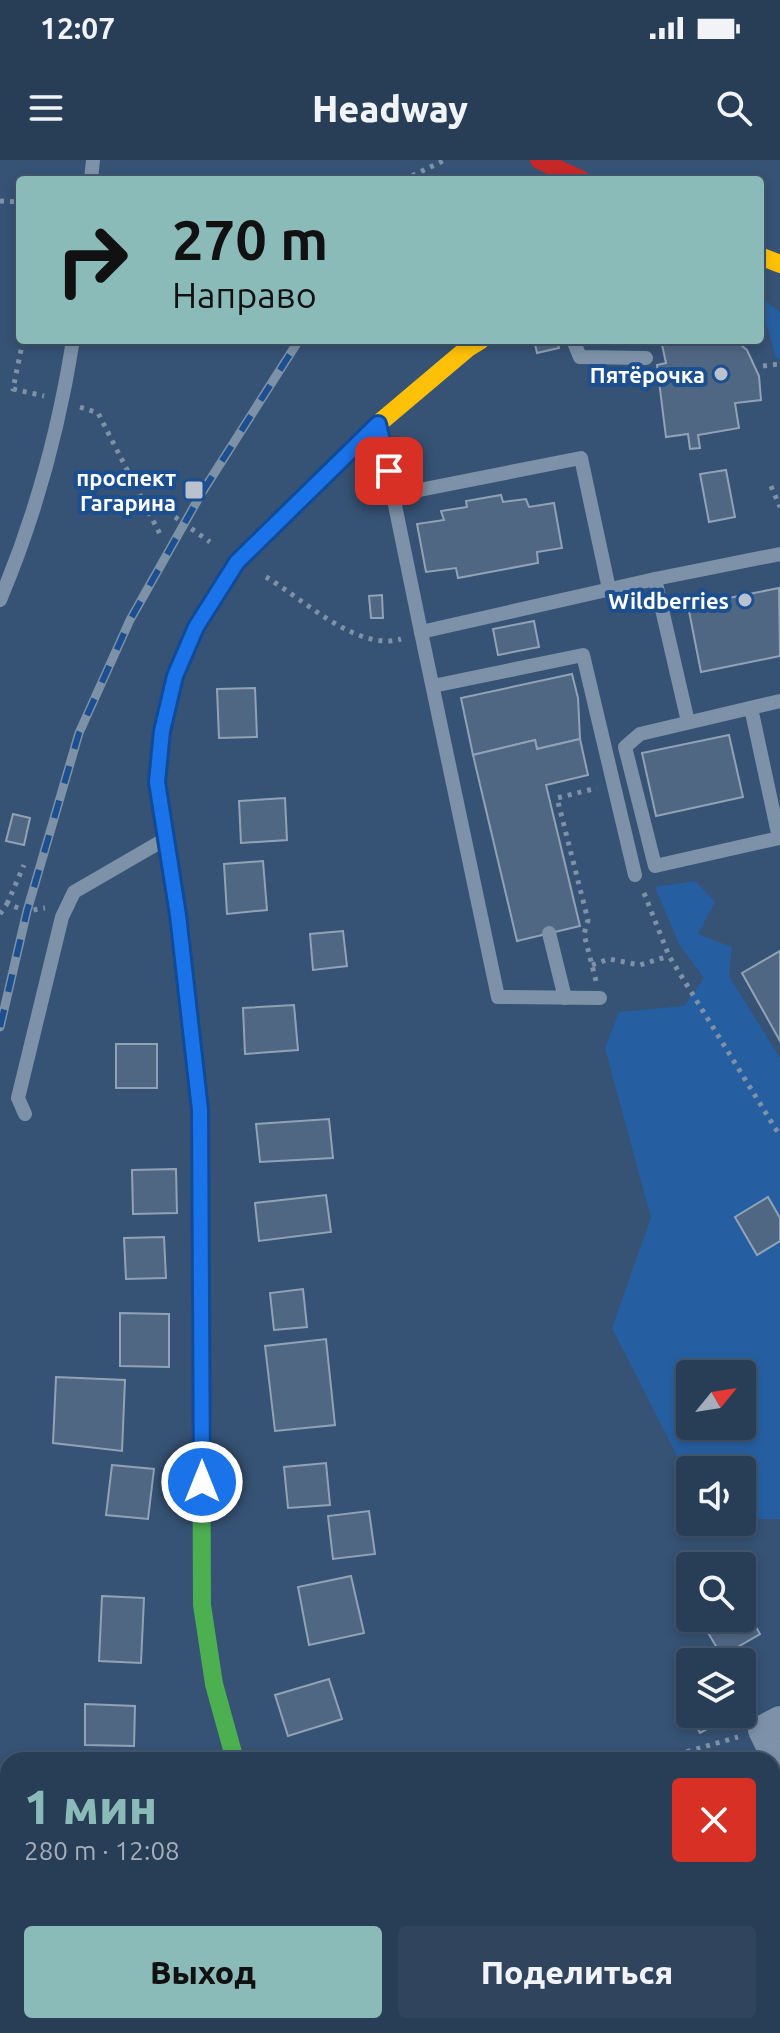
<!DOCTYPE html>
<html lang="ru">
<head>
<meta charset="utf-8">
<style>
	:root { --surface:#283e57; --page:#30455d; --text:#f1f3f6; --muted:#a5aeba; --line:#44576d; --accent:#8bbbb9 }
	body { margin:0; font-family:Ubuntu,sans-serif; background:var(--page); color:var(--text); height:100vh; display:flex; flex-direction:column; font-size:30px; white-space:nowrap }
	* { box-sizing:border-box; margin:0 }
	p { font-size:26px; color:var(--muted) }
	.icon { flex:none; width:44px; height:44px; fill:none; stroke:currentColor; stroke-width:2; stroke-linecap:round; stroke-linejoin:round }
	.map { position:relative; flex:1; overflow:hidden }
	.sheet { position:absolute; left:0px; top:1592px; width:780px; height:282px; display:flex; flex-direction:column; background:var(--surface); border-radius:24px 24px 0 0; box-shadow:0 4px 12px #0003,0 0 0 2px var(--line) }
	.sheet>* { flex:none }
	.banner { position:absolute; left:16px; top:16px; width:748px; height:168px; border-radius:8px; box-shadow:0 4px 12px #0003,0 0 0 2px var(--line); background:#8bbbb9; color:#111; overflow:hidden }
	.needle { width:52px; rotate:60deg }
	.buttons { position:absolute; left:676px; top:1200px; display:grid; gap:16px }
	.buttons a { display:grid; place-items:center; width:80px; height:80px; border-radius:8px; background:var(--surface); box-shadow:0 4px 12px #0003,0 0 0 2px var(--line); font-size:40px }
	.pin { position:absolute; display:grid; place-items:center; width:68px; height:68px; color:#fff; margin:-34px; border-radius:16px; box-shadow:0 4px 12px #0006 }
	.me { position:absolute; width:88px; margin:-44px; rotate:0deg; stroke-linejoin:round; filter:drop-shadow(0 0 6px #0008) }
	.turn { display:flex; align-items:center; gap:28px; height:168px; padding:0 24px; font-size:36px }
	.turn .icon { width:104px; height:104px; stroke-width:2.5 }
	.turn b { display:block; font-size:56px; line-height:68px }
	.round { display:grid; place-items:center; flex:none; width:84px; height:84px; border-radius:8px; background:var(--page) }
	.head { display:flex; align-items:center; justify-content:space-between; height:136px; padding:0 24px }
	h1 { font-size:48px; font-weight:800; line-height:60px; color:var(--accent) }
	.action { display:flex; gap:16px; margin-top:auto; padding:16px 24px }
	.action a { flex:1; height:92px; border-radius:8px; background:var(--accent); color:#111; font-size:32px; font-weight:800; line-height:92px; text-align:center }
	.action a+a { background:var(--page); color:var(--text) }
	.status { display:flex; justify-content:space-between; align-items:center; height:56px; padding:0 40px; background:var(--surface); direction:ltr }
	.status svg { height:22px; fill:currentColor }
	header { display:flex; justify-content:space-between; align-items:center; height:104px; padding:0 24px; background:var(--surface); font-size:36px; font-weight:800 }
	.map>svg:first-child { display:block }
	.green { fill:#265fa1; fill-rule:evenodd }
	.building { fill:#506783; stroke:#92a2b6; stroke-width:2 }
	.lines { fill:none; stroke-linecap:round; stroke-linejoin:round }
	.path { stroke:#7d92a8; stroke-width:5; stroke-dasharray:4 6; stroke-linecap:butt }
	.lane { stroke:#7d92a8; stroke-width:14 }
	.street { stroke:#7d92a8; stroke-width:30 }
	.fast { stroke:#4caf50; stroke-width:18 }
	.slow { stroke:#ffc107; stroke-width:18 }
	.jam { stroke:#c62828; stroke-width:18 }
	.rail-casing { stroke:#7e92a7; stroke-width:9 }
	.rail { stroke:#1b4f8f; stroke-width:6; stroke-dasharray:18; stroke-linecap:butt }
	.route-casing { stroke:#114b97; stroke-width:20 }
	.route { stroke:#1a73e8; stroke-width:14 }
	.poi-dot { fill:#b9c2ce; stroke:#1b4f8f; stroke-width:3 }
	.labels { text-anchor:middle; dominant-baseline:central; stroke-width:8; stroke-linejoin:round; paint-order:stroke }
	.poi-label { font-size:22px; font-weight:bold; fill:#fff; stroke:#1b4f8f; text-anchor:end }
</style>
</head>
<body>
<div class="status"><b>12:07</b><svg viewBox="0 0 49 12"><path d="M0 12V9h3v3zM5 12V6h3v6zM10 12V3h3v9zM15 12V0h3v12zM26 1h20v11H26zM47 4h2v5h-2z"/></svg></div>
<header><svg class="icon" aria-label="menu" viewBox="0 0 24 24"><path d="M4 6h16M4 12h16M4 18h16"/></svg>Headway<svg class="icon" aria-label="search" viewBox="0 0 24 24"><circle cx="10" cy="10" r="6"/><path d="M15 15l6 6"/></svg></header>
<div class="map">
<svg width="780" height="1873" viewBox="0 0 780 1873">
	<rect width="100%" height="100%" fill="#365274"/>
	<!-- green -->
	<g class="green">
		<path d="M760,135L780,153V198L776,199L768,168L760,162Z"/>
		<path d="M695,721L715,742L698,774L732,787L729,816L780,898V1359H742V1310H690V1321L612,1168L651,1058L605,888L619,852L684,846L704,818L679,784L655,727ZM690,1214H742V1266H690Z"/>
	</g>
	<!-- building -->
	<g class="building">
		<path d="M534,180H557L559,188L537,193Z"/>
		<path d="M661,180H735L747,190L759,216L761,240L735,243L739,268L698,275L700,288L690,289L688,274L666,277L657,205L666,203Z"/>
		<path d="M726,310L735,357L709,362L700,314Z"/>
		<path d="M501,335L503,342L526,339L529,347L554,343L562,388L537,392L538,403L458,418L456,408L426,412L417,364L444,360L441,351L467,347L466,341Z"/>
		<path d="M779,428L780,496L701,512L688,446Z"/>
		<path d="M382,435L383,458H371L369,436Z"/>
		<path d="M534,461L539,487L498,495L493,469Z"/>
		<path d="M572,514L578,538L580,579L537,589L535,580L473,595L461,538Z"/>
		<path d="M255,528L257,577L219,578L217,529Z"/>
		<path d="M729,575L743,637L656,656L642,593Z"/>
		<path d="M580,579L588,615L546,625L580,766L517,781L473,595L535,580L537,589Z"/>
		<path d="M285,638L287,680L241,683L239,641Z"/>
		<path d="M13,654L30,658L24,685L6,681Z"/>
		<path d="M263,701L267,750L227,754L224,704Z"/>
		<path d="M343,771L347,806L313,810L310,774Z"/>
		<path d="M780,791V881L742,813Z"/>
		<path d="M294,845L298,890L245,894L243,848Z"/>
		<rect x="116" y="884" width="41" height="44"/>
		<path d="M329,959L333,998L260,1002L256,964Z"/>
		<path d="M176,1009L177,1053L133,1054L132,1010Z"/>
		<path d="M326,1035L331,1072L259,1081L255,1043Z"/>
		<path d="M768,1037L780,1058V1081L757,1095L735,1057Z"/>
		<path d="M164,1077L166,1118L126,1119L124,1078Z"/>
		<path d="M303,1129L307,1167L274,1170L270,1133Z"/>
		<path d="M120,1153L169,1154V1207L120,1206Z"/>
		<path d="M326,1179L335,1265L275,1271L265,1186Z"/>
		<path d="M56,1217L125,1220L122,1291L53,1283Z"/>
		<path d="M326,1303L330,1345L288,1348L284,1307Z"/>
		<path d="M112,1305L154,1309L148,1359L106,1355Z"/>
		<path d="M369,1351L375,1394L333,1399L328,1356Z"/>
		<path d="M351,1416L364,1473L309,1485L298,1427Z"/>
		<path d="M102,1436L144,1438L141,1503L99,1501Z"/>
		<path d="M742,1441L760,1474L722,1496L699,1458H742Z"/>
		<path d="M329,1519L342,1559L288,1576L275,1535Z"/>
		<path d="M690,1531V1554H734L700,1573L679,1537Z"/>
		<path d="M85,1544L135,1546L134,1586L85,1585Z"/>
		<path d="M8,1764V1856L0,1857V1765Z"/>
		<path d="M352,1866H430L432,1873H354Z"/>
	</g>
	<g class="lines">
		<!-- path -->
		<g class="path">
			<path d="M403,20L445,0"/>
			<path d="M0,41L20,42"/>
			<path d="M23,180L13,229L44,236"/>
			<path d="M763,206L780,204"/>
			<path d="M80,247L98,253L162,378"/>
			<path d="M771,326L780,347"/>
			<path d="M175,357L210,382"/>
			<path d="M266,417C302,438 357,492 401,479"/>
			<path d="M644,733L669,796L780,976"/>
			<path d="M7,744L24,705"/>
			<path d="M0,754L7,744L27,751L45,748"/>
			<path d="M592,805L609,799L640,805L669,796"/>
			<path d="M596,821L584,774L588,760L557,638L597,628"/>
			<path d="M658,1600L738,1577"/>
			<path d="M635,1873V1866"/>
		</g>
		<!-- lane -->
		<g class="lane">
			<path d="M91,20L93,0"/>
			<path d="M573,180L580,197L646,198"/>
			<path d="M380,272L421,472L655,419L780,394"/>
			<path d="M394,335L581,298L609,429"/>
			<path d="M655,419L688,562"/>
			<path d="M0,440C35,357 59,269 73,180"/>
			<path d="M421,472L498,837L600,838"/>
			<path d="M433,526L583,495L635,715"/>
			<path d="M751,548L779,678L655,706L625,587L640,574L780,541"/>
			<path d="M549,773L565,838"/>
			<path d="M25,954L18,938L62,757L74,732L162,681"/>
			<path d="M307,1866L312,1873"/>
		</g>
		<!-- street -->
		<g class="street">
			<path d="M780,1561L763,1570L780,1605"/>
			<path d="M250,1873L270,1866"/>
		</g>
		<!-- fast -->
		<path class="fast" d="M201,1202L202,1445L214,1524L235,1600"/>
		<!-- slow -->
		<g class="slow">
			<path d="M760,96L780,104"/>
			<path d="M319,322L378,264L468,188L481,180"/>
			<path d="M176,741L200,950L201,1202"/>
		</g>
		<!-- jam -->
		<g class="jam">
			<path d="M539,0L582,20"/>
			<path d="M176,741L157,622L162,571L175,516L196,467L237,402L319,322"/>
		</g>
		<!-- rail casing -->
		<g class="rail-casing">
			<path id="rail" d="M0,867L27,751L79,573L130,460L201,334L299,180"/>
		</g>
		<!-- rail -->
		<use href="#rail" class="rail"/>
	</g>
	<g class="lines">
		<!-- route casing -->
		<g class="route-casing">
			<path id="route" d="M202,1322L200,950L178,755L157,622L162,571L175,516L196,467L237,402L378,264L389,311"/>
		</g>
		<!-- route -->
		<use href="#route" class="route"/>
	</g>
	<!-- markers -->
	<g class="poi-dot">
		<circle cx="721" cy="214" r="8"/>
		<rect x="184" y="320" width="20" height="20" rx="4"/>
		<circle cx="745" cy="440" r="8"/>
	</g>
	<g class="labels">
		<!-- poi labels -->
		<g class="poi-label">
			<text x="705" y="214">Пятёрочка</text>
			<text x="176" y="317">проспект<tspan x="176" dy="25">Гагарина</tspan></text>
			<text x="729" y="440">Wildberries</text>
		</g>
	</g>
</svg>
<div class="buttons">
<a><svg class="needle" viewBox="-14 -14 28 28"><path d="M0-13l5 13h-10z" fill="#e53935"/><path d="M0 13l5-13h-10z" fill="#a5aeba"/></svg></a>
<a><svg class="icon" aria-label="sound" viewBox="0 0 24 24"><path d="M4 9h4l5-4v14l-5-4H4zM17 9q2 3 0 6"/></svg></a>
<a><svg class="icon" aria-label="search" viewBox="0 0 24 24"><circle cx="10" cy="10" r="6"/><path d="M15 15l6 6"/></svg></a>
<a><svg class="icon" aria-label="layers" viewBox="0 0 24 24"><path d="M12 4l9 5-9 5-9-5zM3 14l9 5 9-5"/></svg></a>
</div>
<div class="pin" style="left:389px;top:311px;background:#d93025"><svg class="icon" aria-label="arrive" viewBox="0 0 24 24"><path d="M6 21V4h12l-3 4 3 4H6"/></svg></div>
<svg class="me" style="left:202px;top:1322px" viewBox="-20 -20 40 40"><circle r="17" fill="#1a73e8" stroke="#fff" stroke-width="3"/><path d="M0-11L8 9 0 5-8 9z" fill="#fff"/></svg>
<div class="banner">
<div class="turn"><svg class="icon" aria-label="right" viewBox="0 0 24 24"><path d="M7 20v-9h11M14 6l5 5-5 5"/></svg><div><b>270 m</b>Направо</div></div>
</div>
<section class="sheet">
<div class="head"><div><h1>1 мин</h1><p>280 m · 12:08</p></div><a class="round" style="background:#d93025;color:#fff"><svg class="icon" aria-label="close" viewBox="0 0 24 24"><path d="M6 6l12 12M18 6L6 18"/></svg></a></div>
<div class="action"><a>Выход</a><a>Поделиться</a></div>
</section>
</div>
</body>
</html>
